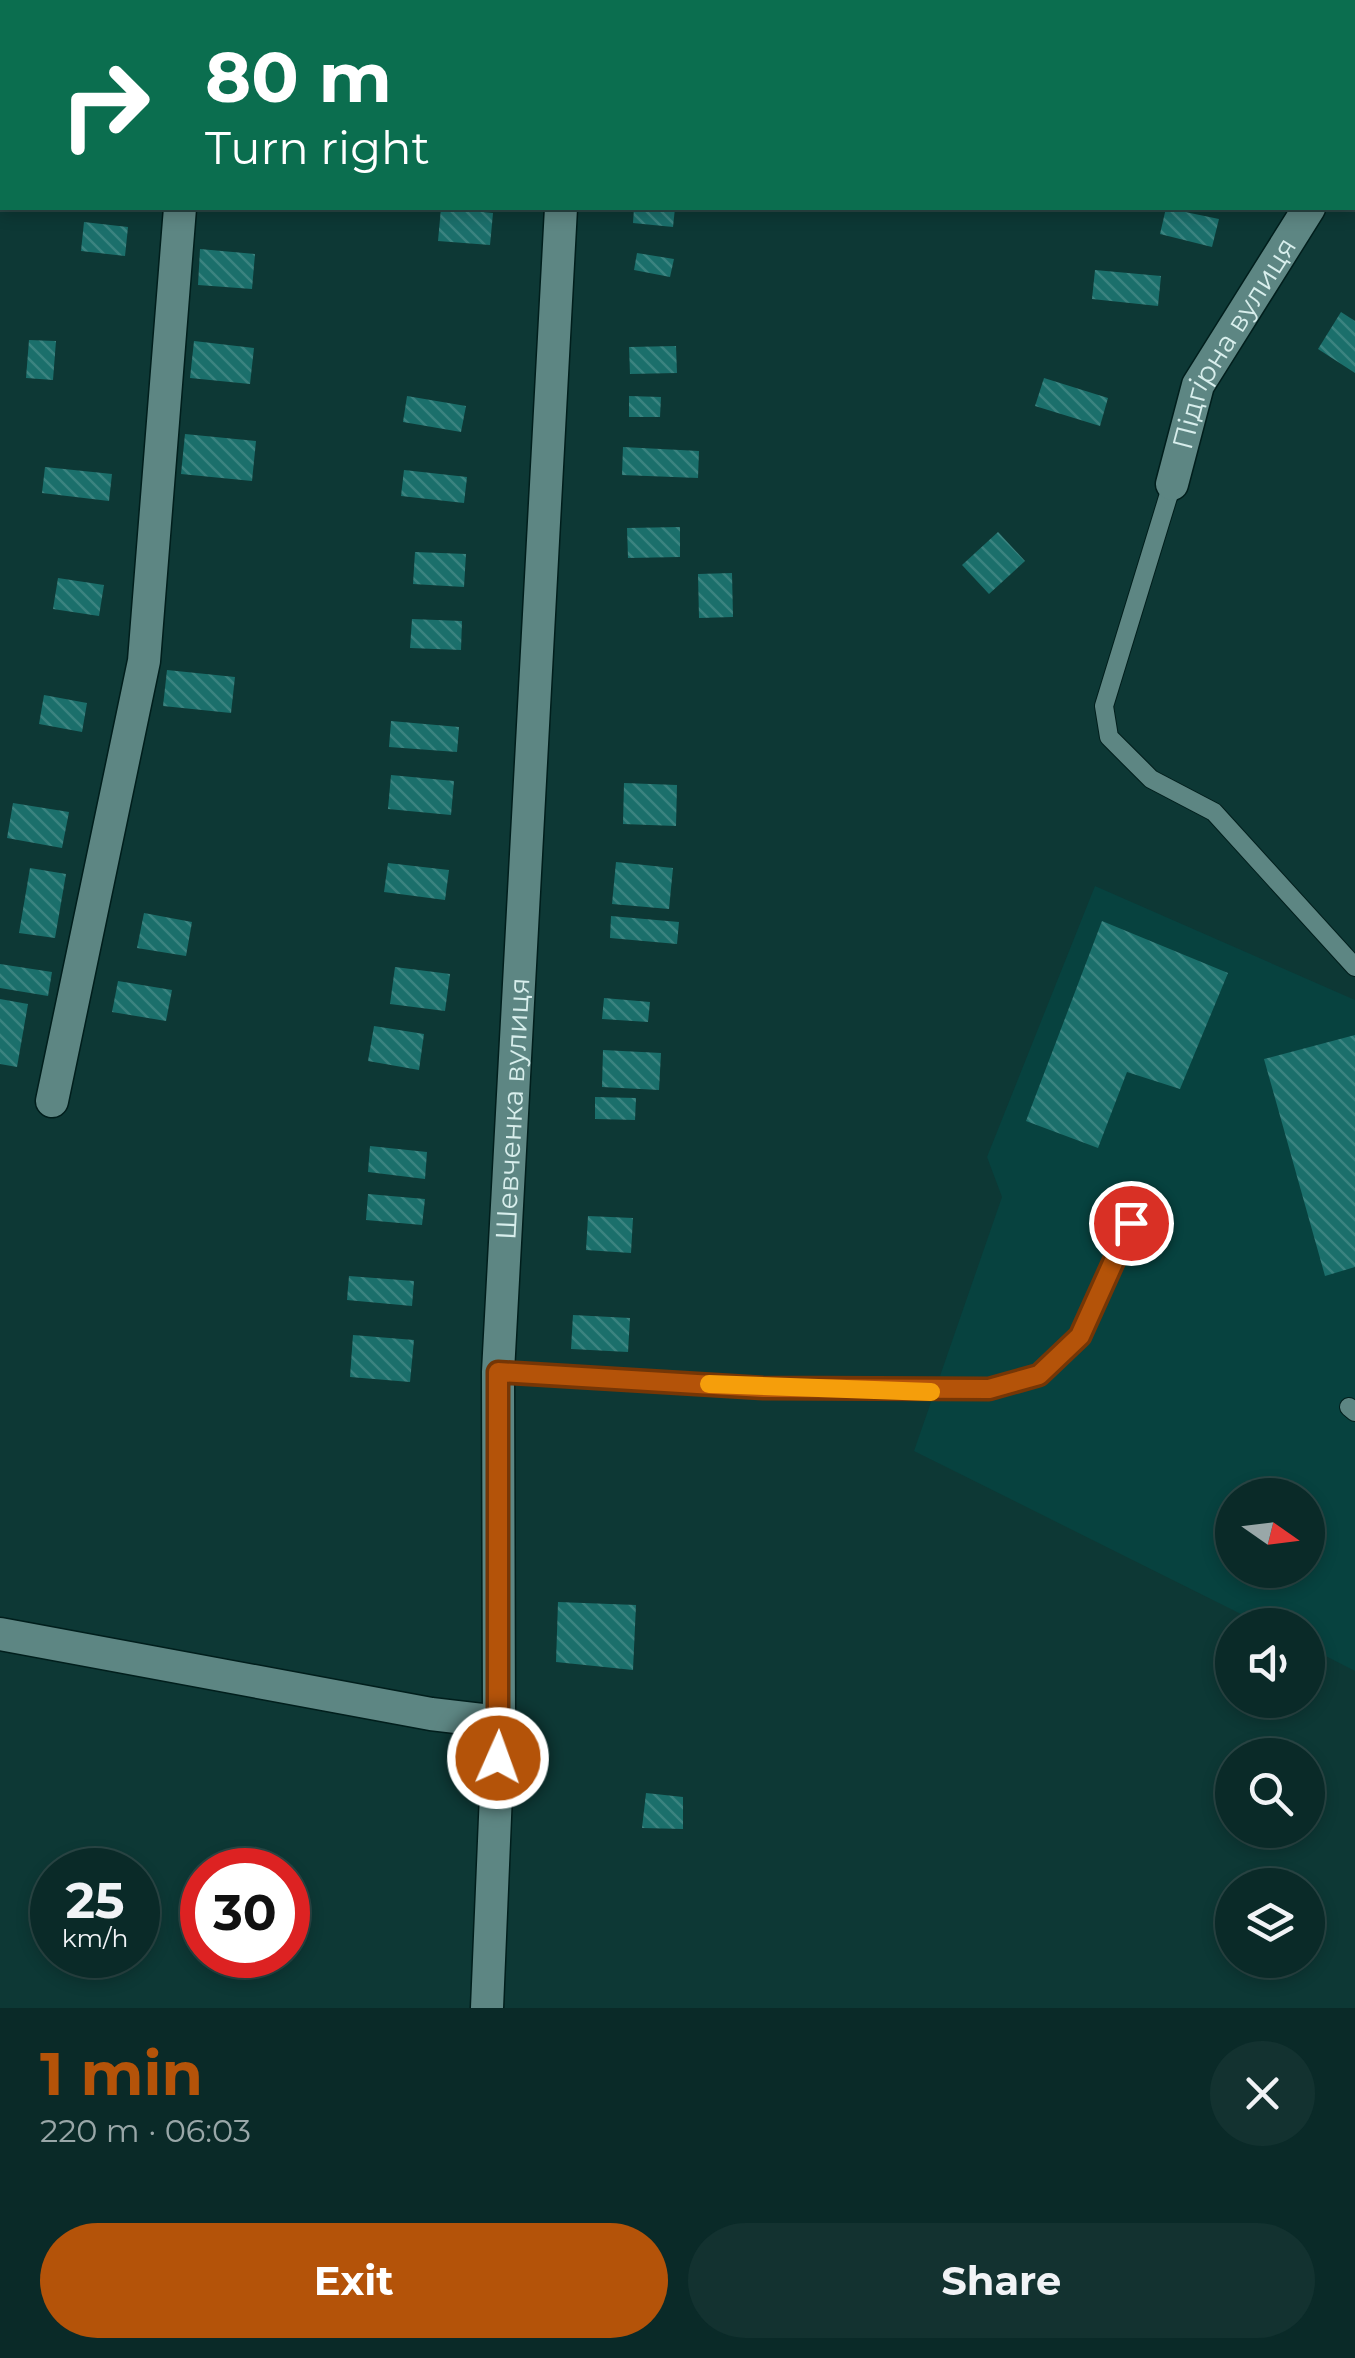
<!DOCTYPE html>
<html lang="en">
<head>
<meta charset="utf-8">
<style>
	:root { --surface:#0a2a28; --page:#133230; --text:#f1f3f6; --muted:#99a7a8; --line:#2a4645; --accent:#b45309 }
	body { margin:0; font-family:Montserrat,sans-serif; background:var(--page); color:var(--text); height:100vh; display:flex; flex-direction:column; font-size:38px; white-space:nowrap }
	* { box-sizing:border-box; margin:0 }
	p { font-size:32px; color:var(--muted) }
	.icon { flex:none; width:55px; height:55px; fill:none; stroke:currentColor; stroke-width:2; stroke-linecap:round; stroke-linejoin:round }
	.map { position:relative; height:2008px; overflow:hidden }
	.details { display:flex; flex-direction:column; background:var(--surface); flex:1 }
	.details>* { flex:none }
	.guide { position:absolute; left:0px; top:0px; width:1355px; height:210px; box-shadow:0 5px 15px #0003,0 0 0 2px var(--line); background:#0b6e4f; color:#fff; overflow:hidden }
	.needle { width:65px; rotate:104deg }
	.buttons { position:absolute; left:1215px; top:1478px; display:grid; gap:20px }
	.buttons a { display:grid; place-items:center; width:110px; height:110px; border-radius:50%; background:var(--surface); box-shadow:0 5px 15px #0003,0 0 0 2px var(--line); font-size:50px }
	.speed { position:absolute; left:30px; top:1848px; display:flex; gap:20px; font-size:50px; font-weight:700; text-align:center }
	.speed>* { display:grid; place-content:center; width:130px; height:130px; border-radius:50%; background:var(--surface); box-shadow:0 5px 15px #0003,0 0 0 2px var(--line); line-height:1 }
	.speed small { font-size:25px; font-weight:400 }
	.speed .limit { border:15px solid #d22; background:#fff; color:#111 }
	.pin { position:absolute; display:grid; place-items:center; width:85px; height:85px; color:#fff; margin:-42px; border:5px solid #fff; border-radius:50%; box-shadow:0 2px 10px #0007 }
	.me { position:absolute; width:110px; margin:-55px; rotate:2deg; stroke-linejoin:round; filter:drop-shadow(0 0 8px #0008) }
	.turn { display:flex; align-items:center; gap:35px; height:210px; padding:0 40px; font-size:45px }
	.turn .icon { width:130px; height:130px; stroke-width:2.5 }
	.turn b { display:block; font-size:70px; line-height:85px }
	.round { display:grid; place-items:center; flex:none; width:105px; height:105px; border-radius:52px; background:var(--page) }
	.overview { display:flex; align-items:center; justify-content:space-between; height:170px; padding:0 40px }
	h1 { font-size:60px; font-weight:700; line-height:75px; color:var(--accent) }
	.action { display:flex; gap:20px; margin-top:auto; padding:20px 40px }
	.action a { flex:1; height:115px; border-radius:60px; background:var(--accent); color:#fff; font-size:40px; font-weight:700; line-height:115px; text-align:center }
	.action a+a { background:var(--page); color:var(--text) }
	.map>svg:first-child { display:block }
	.built { fill:#07423f; fill-rule:evenodd }
	.building { fill:url(#building-back-hatch) }
	.lines { fill:none; stroke-linecap:round; stroke-linejoin:round }
	.service-casing { stroke:#001e1c; stroke-width:20 }
	.minor-casing { stroke:#001e1c; stroke-width:35 }
	.service { stroke:#5d8683; stroke-width:18 }
	.minor { stroke:#5d8683; stroke-width:32 }
	.route-casing { stroke:#753606; stroke-width:25 }
	.route { stroke:#b45309; stroke-width:18 }
	.slow { stroke:#f59e0b; stroke-width:18 }
	.labels { text-anchor:middle; dominant-baseline:central; stroke-width:8; stroke-linejoin:round; paint-order:stroke }
	.street-label { font-size:28px; fill:#d8eeec; stroke:#0b1c1b }
</style>
</head>
<body>
<div class="map">
<svg width="1355" height="2008" viewBox="0 0 1355 2008">
	<defs>
		<pattern id="building-back-hatch" width="6" height="6" patternUnits="userSpaceOnUse" patternTransform="scale(2.5)"><rect width="6" height="6" fill="#1b6f6b"/><path d="M-1 5l2 2M0 0l6 6M5-1l2 2" fill="none" stroke="#3b8480"/></pattern>
	</defs>
	<rect width="100%" height="100%" fill="#0d3835"/>
	<!-- built -->
	<path class="built" d="M1095,886L1355,1000V1671L1308,1647V1625H1263L914,1451L1002,1197L987,1157ZM1232,1495H1308V1570H1232Z"/>
	<!-- building -->
	<g class="building">
		<path d="M441,208L493,213L490,245L438,241Z"/>
		<path d="M634,208H675L673,227L633,223Z"/>
		<path d="M1166,208L1219,219L1212,247L1160,234Z"/>
		<path d="M84,222L128,227L125,256L81,251Z"/>
		<path d="M200,249L255,254L252,289L198,285Z"/>
		<path d="M637,253L674,259L670,277L634,270Z"/>
		<path d="M1095,270L1161,276L1158,306L1092,299Z"/>
		<path d="M1341,312L1355,321V373L1318,349Z"/>
		<path d="M29,340L56,341L53,380L26,378Z"/>
		<path d="M194,341L254,348L250,384L190,378Z"/>
		<path d="M676,346L677,373L630,374L629,347Z"/>
		<path d="M1044,378L1108,398L1100,426L1035,406Z"/>
		<path d="M407,396L466,406L461,432L403,422Z"/>
		<path d="M629,396L661,397L660,417H629Z"/>
		<path d="M185,434L256,441L252,481L181,474Z"/>
		<path d="M623,447L699,451L698,478L622,475Z"/>
		<path d="M45,467L112,474L109,501L42,493Z"/>
		<path d="M404,470L467,477L464,503L401,496Z"/>
		<path d="M680,527V557L628,558L627,528Z"/>
		<path d="M998,532L1025,561L989,594L962,565Z"/>
		<path d="M415,552L466,554L464,587L413,584Z"/>
		<path d="M732,573L733,617L699,618L698,574Z"/>
		<path d="M58,578L104,585L99,616L53,609Z"/>
		<path d="M412,619L462,621L461,650L410,648Z"/>
		<path d="M167,670L235,677L231,713L163,706Z"/>
		<path d="M44,695L87,703L82,732L39,724Z"/>
		<path d="M391,721L459,727L457,752L389,747Z"/>
		<path d="M391,775L454,781L451,815L388,809Z"/>
		<path d="M624,783L677,785L676,826L623,824Z"/>
		<path d="M13,803L69,812L62,848L7,838Z"/>
		<path d="M616,862L673,868L669,909L612,904Z"/>
		<path d="M388,863L449,870L445,900L384,892Z"/>
		<path d="M30,868L66,874L55,938L19,933Z"/>
		<path d="M144,913L192,922L186,956L137,948Z"/>
		<path d="M611,916L679,922L677,944L610,938Z"/>
		<path d="M1102,921L1228,973L1180,1089L1127,1072L1098,1148L1026,1121Z"/>
		<path d="M0,964L52,972L48,996L0,988Z"/>
		<path d="M395,967L450,974L445,1011L390,1004Z"/>
		<path d="M118,981L172,990L166,1021L112,1012Z"/>
		<path d="M604,998L650,1002L648,1022L602,1019Z"/>
		<path d="M0,999L28,1004L17,1067L0,1064Z"/>
		<path d="M374,1026L424,1034L419,1070L368,1061Z"/>
		<path d="M1355,1035V1267L1325,1276L1264,1059Z"/>
		<path d="M603,1050L661,1053L659,1090L602,1087Z"/>
		<path d="M595,1097L636,1098L635,1120L595,1119Z"/>
		<path d="M370,1146L427,1152L425,1179L368,1172Z"/>
		<path d="M368,1194L425,1199L422,1225L366,1220Z"/>
		<path d="M588,1216L633,1218L631,1253L586,1250Z"/>
		<path d="M349,1276L414,1281L412,1306L347,1300Z"/>
		<path d="M573,1315L630,1318L628,1352L571,1349Z"/>
		<path d="M353,1335L414,1340L410,1382L350,1377Z"/>
		<path d="M558,1602L636,1605L633,1670L556,1662Z"/>
		<path d="M646,1793L683,1797V1829L642,1828Z"/>
	</g>
	<g class="lines">
		<!-- service casing -->
		<g class="service-casing">
			<g id="service">
				<path d="M1172,484L1104,706L1109,737L1151,779L1214,812L1355,967"/>
				<path d="M498,1372L763,1388L989,1389L1039,1375L1081,1336L1131,1223"/>
				<path d="M1349,1407L1355,1412"/>
			</g>
		</g>
		<!-- minor casing -->
		<g class="minor-casing">
			<g id="minor">
				<path d="M188,2V0"/>
				<path d="M572,2V0"/>
				<path d="M1352,136L1355,132"/>
				<path id="s1" d="M1172,484L1198,385L1309,208"/>
				<path d="M52,1101L144,661L180,208"/>
				<path d="M0,1634L431,1714L499,1722"/>
				<path id="s2" d="M487,2008L499,1722L498,1372L561,208"/>
			</g>
		</g>
		<!-- service -->
		<use href="#service" class="service"/>
		<!-- minor -->
		<use href="#minor" class="minor"/>
	</g>
	<g class="lines">
		<!-- route casing -->
		<g class="route-casing">
			<path id="route" d="M498,1758V1372L763,1388L989,1389L1039,1375L1080,1336L1131,1223"/>
		</g>
		<!-- route -->
		<use href="#route" class="route"/>
		<!-- slow -->
		<path class="slow" d="M709,1384L931,1392"/>
	</g>
	<g class="labels">
		<!-- street labels -->
		<g class="street-label">
			<text stroke="none"><textPath href="#s1" startOffset="155">Підгірна вулиця</textPath></text>
			<text stroke="none"><textPath href="#s2" startOffset="900">Шевченка вулиця</textPath></text>
		</g>
	</g>
</svg>
<div class="buttons">
<a><svg class="needle" viewBox="-14 -14 28 28"><path d="M0-13l5 13h-10z" fill="#e53935"/><path d="M0 13l5-13h-10z" fill="#99a7a8"/></svg></a>
<a><svg class="icon" aria-label="sound" viewBox="0 0 24 24"><path d="M4 9h4l5-4v14l-5-4H4zM17 9q2 3 0 6"/></svg></a>
<a><svg class="icon" aria-label="search" viewBox="0 0 24 24"><circle cx="10" cy="10" r="6"/><path d="M15 15l6 6"/></svg></a>
<a><svg class="icon" aria-label="layers" viewBox="0 0 24 24"><path d="M12 4l9 5-9 5-9-5zM3 14l9 5 9-5"/></svg></a>
</div>
<div class="speed"><div>25<small>km/h</small></div><div class="limit">30</div></div>
<div class="pin" style="left:1131px;top:1223px;background:#d93025"><svg class="icon" aria-label="arrive" viewBox="0 0 24 24"><path d="M6 21V4h12l-3 4 3 4H6"/></svg></div>
<svg class="me" style="left:498px;top:1758px" viewBox="-20 -20 40 40"><circle r="17" fill="#b45309" stroke="#fff" stroke-width="3"/><path d="M0-11L8 9 0 5-8 9z" fill="#fff"/></svg>
<div class="guide">
<div class="turn"><svg class="icon" aria-label="right" viewBox="0 0 24 24"><path d="M7 20v-9h11M14 6l5 5-5 5"/></svg><div><b>80 m</b>Turn right</div></div>
</div>
</div>
<section class="details">
<div class="overview"><div><h1>1 min</h1><p>220 m · 06:03</p></div><a class="round"><svg class="icon" aria-label="close" viewBox="0 0 24 24"><path d="M6 6l12 12M18 6L6 18"/></svg></a></div>
<div class="action"><a>Exit</a><a>Share</a></div>
</section>
</body>
</html>
